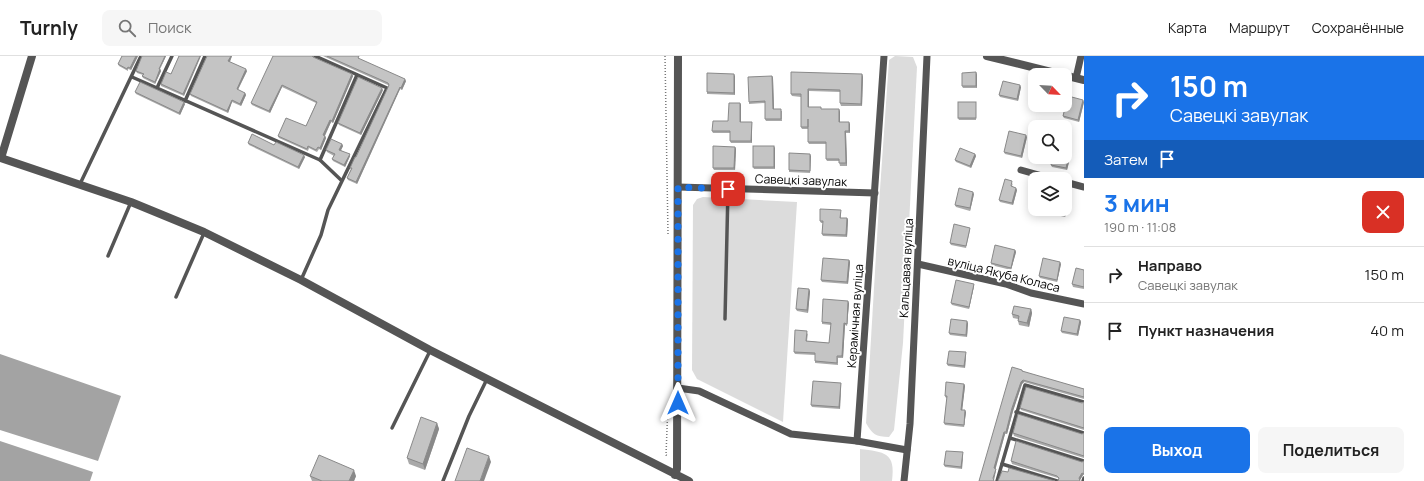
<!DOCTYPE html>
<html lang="ru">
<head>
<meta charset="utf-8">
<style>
	:root { --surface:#fff; --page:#f6f6f6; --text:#222; --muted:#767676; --line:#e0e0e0; --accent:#1a73e8 }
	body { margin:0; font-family:Manrope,sans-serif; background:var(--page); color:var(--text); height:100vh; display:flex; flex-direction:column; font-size:15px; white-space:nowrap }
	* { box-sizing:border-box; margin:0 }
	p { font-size:13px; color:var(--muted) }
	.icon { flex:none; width:22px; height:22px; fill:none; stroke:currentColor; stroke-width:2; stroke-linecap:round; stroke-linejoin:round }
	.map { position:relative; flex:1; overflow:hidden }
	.sheet { display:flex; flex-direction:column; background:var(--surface); width:340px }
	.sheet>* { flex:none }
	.hud { background:#1a73e8; color:#fff; overflow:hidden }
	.needle { width:26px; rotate:115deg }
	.fabs { position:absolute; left:1028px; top:12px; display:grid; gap:8px }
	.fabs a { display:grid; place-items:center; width:44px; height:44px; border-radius:8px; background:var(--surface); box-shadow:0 2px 10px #0003; font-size:20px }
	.pin { position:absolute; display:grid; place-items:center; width:34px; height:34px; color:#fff; margin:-17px; border-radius:8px; box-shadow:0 2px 6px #0006 }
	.me { position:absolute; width:44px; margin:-22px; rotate:0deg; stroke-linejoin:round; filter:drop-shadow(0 0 3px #0008) }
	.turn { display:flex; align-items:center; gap:14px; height:84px; padding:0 20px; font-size:18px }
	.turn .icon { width:52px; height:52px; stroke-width:2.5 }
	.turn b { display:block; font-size:28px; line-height:34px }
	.then { display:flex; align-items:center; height:38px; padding:0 20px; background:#0003; gap:8px; font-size:15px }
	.round { display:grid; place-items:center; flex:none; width:42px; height:42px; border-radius:8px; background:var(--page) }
	.summary { display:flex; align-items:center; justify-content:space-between; height:68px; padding:0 20px }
	h1 { font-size:24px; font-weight:700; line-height:30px; color:var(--accent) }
	.button { display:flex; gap:8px; margin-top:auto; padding:8px 20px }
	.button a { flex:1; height:46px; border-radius:8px; background:var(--accent); color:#fff; font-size:16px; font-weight:700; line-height:46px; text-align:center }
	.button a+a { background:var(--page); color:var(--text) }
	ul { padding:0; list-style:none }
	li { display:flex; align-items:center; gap:12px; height:56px; padding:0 20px; border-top:1px solid var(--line) }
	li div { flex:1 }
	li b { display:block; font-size:15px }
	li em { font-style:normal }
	header { display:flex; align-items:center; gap:24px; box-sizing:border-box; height:56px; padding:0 20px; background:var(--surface); border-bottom:1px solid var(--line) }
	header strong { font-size:19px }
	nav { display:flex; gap:22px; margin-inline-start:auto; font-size:14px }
	.search { width:280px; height:36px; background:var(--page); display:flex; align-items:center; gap:10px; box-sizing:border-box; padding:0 14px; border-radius:8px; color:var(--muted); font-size:15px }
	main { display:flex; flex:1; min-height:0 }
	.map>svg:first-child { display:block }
	.green { fill:#dcdcdc }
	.water { fill:#a3a3a3 }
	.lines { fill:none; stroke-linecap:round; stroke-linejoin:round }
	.path { stroke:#777; stroke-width:1.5; stroke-dasharray:1 2; stroke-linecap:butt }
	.service { stroke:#555; stroke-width:3.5 }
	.minor { stroke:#555; stroke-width:7 }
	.tertiary { stroke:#555; stroke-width:8 }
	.wall { fill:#a9a9a9 }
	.shaded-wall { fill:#898989 }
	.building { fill:#c4c4c4; stroke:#898989 }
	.route { stroke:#1a73e8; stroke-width:7; stroke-dasharray:0 12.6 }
	.labels { text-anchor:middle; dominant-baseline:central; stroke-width:4; stroke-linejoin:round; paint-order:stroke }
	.street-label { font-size:12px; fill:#000; stroke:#fff }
</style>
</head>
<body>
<header>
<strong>Turnly</strong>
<div class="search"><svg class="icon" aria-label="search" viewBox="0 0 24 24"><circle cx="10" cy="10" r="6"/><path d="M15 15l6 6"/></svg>Поиск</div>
<nav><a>Карта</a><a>Маршрут</a><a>Сохранённые</a></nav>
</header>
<main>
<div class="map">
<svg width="1084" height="425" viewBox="0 0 1084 425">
	<rect width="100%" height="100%" fill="#fff"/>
	<!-- green -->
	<g class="green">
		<path d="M895,0L913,1L917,11L903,287L894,374L889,381C876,381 872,378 866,367L879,148L889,4Z"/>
		<path d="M703,141L797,146L783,366L697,323L692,314L693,149L697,143Z"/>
		<path d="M860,393C884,396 896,396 892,425H860Z"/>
	</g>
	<!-- water -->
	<g class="water">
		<path d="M0,298L121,340L98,405L0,374Z"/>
		<path d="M0,385L93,416L90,425H0Z"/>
	</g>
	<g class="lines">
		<!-- path -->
		<g class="path">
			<path d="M665,0L668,178"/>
			<path d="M668,348L666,399L668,400"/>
		</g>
		<!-- service -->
		<g class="service">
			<path d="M132,21L320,104"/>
			<path d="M157,32L172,0"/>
			<path d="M185,45L205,0"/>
			<path d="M341,124L320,104L357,19"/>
			<path d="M80,128L141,0"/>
			<path d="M108,200L131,146"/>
			<path d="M301,224L321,179L328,154L387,32L315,0"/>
			<path d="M176,241L204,177"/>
			<path d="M725,263L728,133"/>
			<path d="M1016,356L1084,377"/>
			<path d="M392,372L430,295"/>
			<path d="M1010,382L1084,405"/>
			<path d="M1002,408L1057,425"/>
			<path d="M443,425L469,360L487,323"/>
			<path d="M997,425L1025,329L1084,346"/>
			<path d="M1083,425L1084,422"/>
		</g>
		<!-- minor -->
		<g class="minor">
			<path d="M1076,22L1081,0"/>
			<path d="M1021,114L1053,123"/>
			<path d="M1065,126L1084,131"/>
			<path d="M678,131L875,137"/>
			<path d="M918,208L1006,228L1031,237L1084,248"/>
			<path d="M678,332L699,335L791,378L857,385L907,394"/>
			<path d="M857,385L884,0"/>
			<path d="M904,425L910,368L927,0"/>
		</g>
		<!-- tertiary -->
		<g class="tertiary">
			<path d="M32,0L1,102L131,146L204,176L301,224L430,294L689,425"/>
			<path d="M987,0L1084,24"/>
			<path d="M675,419L677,413L678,0"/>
		</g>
	</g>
	<!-- wall -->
	<g class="wall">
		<path d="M122,0H138L131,14L128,13V15L119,10L118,8Z"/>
		<path d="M142,0H166L160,13L161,15L155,28L143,22L142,20L143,19L137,17L136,15Z"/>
		<path d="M179,0L184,40L161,30V28L171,18Z"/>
		<path d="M207,0H232L230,6L247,15L238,34L245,37L246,39L241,50L232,46L228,57L191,40L190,38Z"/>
		<path d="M323,0H358L359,3L406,25L402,34L400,33L357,128L348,124L347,122L351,113L350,112L356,101L389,30L388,29Z"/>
		<path d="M313,1L352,18L353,20L333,67L331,66L325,80L326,82L321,94L319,93L317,96L309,92L308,95L279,82L278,80L306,70L316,47L282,31L270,57L252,49L251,47Z"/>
		<path d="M976,16L977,19V32H963L962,30Z"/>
		<path d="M862,18L863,21L862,50H841L840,47V36L809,35V51L822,53H839L840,56V66L850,68V77H846L847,110H840L839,105H827L826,103V88H809L808,86V73H802L801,71V41L792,40L791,38Z"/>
		<path d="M735,20V39L707,38V36Z"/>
		<path d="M772,20L773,22L774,53L782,55V65H766L765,63V47L749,48V46Z"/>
		<path d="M1021,31L1018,45L1000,41L999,39Z"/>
		<path d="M383,34L361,79L339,69L338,67Z"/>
		<path d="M135,36L185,48L180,59L136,38Z"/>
		<path d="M1084,46L1079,66L1064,62L1063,60Z"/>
		<path d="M740,47L741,49V66H752V87H731L730,85V77H713L712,75L728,65Z"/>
		<path d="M976,48V64H959L958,62Z"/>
		<path d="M1027,81L1022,102L1005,98L1004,96Z"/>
		<path d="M248,87L274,89L305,101L299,113L249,89Z"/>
		<path d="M342,88L343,90L341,94L350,100L345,111L333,105L332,103L334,100L327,96L326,94Z"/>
		<path d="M735,91L736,93L735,114H714L713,112Z"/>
		<path d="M1071,91L1072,94L1067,114L1052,111L1051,109Z"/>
		<path d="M775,92V113H754L753,111Z"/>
		<path d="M975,98L976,100L971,112L956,106L955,104Z"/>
		<path d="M811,100L810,117L789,116V114Z"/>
		<path d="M1013,127L1012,130L1017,134L1013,149L1000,146L999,144Z"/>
		<path d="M974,138L970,155L956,151L955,149Z"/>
		<path d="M1069,147L1065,161L1044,156L1043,154Z"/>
		<path d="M841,156V162H847L848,164L847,181L823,180L822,178L823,167H821L820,165Z"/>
		<path d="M970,174L966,192L951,189L950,187Z"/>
		<path d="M1015,194L1016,196L1011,214L991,209V207Z"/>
		<path d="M849,204L850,206L848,228L822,226L821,224Z"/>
		<path d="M1061,208L1057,226L1040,222L1039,220Z"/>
		<path d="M1084,214V233L1073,231L1072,228Z"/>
		<path d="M974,228V230L969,253L952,249L951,247Z"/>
		<path d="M810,235L808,257L797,255L796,253Z"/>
		<path d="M849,247L847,270L845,269L843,302H838V309L815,307V299L795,298L794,296L808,277L807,285L829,287L831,269L822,268V266Z"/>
		<path d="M1031,253L1032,257L1029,271L1019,269L1018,265V263L1013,262L1012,258Z"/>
		<path d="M1080,264L1081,266L1078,280L1062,277L1061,275Z"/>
		<path d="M968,267L967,281L950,279L949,277Z"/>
		<path d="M966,299L965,312L948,310L947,308Z"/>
		<path d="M1022,314L1023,316L1084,333V343L1024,326L1022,328L1013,355L1007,378H1005L995,413L996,415L979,425Z"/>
		<path d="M841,327V329L840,353L812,351L811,349Z"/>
		<path d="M964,328L965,330L962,354L966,356L964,371L945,369L944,367L947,342H946L945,340Z"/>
		<path d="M1084,346V374L1021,354L1020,352Z"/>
		<path d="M437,367L439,373L425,414L409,408L407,402Z"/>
		<path d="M1013,377L1082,378L1084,377V402L1014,380Z"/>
		<path d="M963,398L962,413L945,411L944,409Z"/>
		<path d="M1011,405L1082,406L1084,405V419H1083L1080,424L1059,423L1058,422L1012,408Z"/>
		<path d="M310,420H356L354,425H312Z"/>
	</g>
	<!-- shaded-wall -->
	<g class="shaded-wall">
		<path d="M136,0H138L131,14L130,12Z"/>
		<path d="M165,0H166L160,13L161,15L155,28V26Z"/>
		<path d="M200,0H201L184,40L183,38Z"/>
		<path d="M231,0H232L229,7L228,5Z"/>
		<path d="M246,13L247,15L237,35V33Z"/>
		<path d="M976,16L977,19V32L976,30Z"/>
		<path d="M352,18L353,20L333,67L332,65Z"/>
		<path d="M734,18L735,20V39L734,37Z"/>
		<path d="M862,18L863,21L862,50L861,48Z"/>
		<path d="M772,20L773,22L774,55L773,53Z"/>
		<path d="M405,23L406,25L402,34L401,32Z"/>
		<path d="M282,29V31L270,57L269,55Z"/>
		<path d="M1020,29L1021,31L1018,45L1017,43Z"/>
		<path d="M400,31V33L357,128L356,126Z"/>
		<path d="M382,32L383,34L361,79L360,77Z"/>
		<path d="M808,33L809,35V54L808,51Z"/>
		<path d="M245,37L246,39L241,50L240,48Z"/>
		<path d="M232,44V46L228,57L227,55Z"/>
		<path d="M1083,44L1084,46L1079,66L1078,64Z"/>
		<path d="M184,46L185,48L180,59L179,57Z"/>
		<path d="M740,47L741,49V68L740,66Z"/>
		<path d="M839,53L840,56V69L839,66Z"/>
		<path d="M330,64L331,66L324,81L323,79Z"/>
		<path d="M752,66V87L751,85Z"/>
		<path d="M849,66L850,68V77L849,75Z"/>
		<path d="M845,75L846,77L847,110L846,107Z"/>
		<path d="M1026,79L1027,81L1022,102L1021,100Z"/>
		<path d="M325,80L326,82L321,94L320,92Z"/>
		<path d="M342,88L343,90L340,96L339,94Z"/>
		<path d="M774,90L775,92V113L774,111Z"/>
		<path d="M735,91L736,93L735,114L734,112Z"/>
		<path d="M1071,91L1072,94L1067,114L1066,112Z"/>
		<path d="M350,98V100L345,111L344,109Z"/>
		<path d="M810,98L811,100L810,117Z"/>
		<path d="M975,98L976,100L971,112L970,110Z"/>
		<path d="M304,99L305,101L299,113L298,111Z"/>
		<path d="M1016,132L1017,134L1013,149L1012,147Z"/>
		<path d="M973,136L974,138L970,155V152Z"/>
		<path d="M1068,145L1069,147L1065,161V159Z"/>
		<path d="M847,162L848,164L847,181L846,179Z"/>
		<path d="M1015,194L1016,196L1011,214V212Z"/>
		<path d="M849,204L850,206L848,228L847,226Z"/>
		<path d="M1060,206L1061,208L1057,226V224Z"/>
		<path d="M974,228V230L969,253V251Z"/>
		<path d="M809,233L810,235L808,257L807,254Z"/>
		<path d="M848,245L849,247L847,270V268Z"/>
		<path d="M1031,253L1032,257L1029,271L1027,267Z"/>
		<path d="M1080,264L1081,266L1078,280L1077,278Z"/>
		<path d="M967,265L968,267L967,281L966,279Z"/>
		<path d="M844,267L845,269L843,302L842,300Z"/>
		<path d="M966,296V299L965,312L964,310Z"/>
		<path d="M1023,324L1024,326L1022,328L1013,355L1007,378L1006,376L1012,352L1021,326Z"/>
		<path d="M841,327V329L840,353L839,351Z"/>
		<path d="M964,328L965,330L962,356L961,354Z"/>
		<path d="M965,354L966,356L964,371V369Z"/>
		<path d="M437,367L439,373L425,414L423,408Z"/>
		<path d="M1004,376L1005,378L995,415L994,412Z"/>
		<path d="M963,396V398L962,413L961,411Z"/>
		<path d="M489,400L491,406L484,425H480Z"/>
		<path d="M996,413V415L994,424L993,422Z"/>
		<path d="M354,414L356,420L354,425H349Z"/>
		<path d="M1082,417L1083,419L1080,424L1079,422Z"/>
	</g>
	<!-- building -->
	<g class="building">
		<path d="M122,0H136L130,12L128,11L127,13L118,8Z"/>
		<path d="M142,0H165L159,13H160L155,26L142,20L144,18L136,15Z"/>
		<path d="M179,0H200L183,38L161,28L166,16L171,18Z"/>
		<path d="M207,0H231L228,5L246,13L237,33L245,37L240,48L232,44L227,55L190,38Z"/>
		<path d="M273,0H312L313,1L352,18L332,65L330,64L323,79L325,80L320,92L318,91L316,94L308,90L307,93L278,80L286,62L306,70L317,46L282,29L269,55L251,47Z"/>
		<path d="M327,0H359L358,2L405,23L401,32L400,31L356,126L347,122L352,112H350L355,101H356L389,29L388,27Z"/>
		<path d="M791,16L862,18L861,48L840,47V34L808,33V51H821V53H839V66H849V75H845L846,107H839V103H826V86H808V63V71H801V38H791Z"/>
		<path d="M976,16V30H962V17Z"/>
		<path d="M707,17L734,18V37L707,36Z"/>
		<path d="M772,20L773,53H781V63H765V45L749,46L748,21Z"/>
		<path d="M358,21L382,32L360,77L338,67Z"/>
		<path d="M1003,25L1020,29L1017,43L999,39Z"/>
		<path d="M140,26L184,46L179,57L135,36Z"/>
		<path d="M1068,40L1083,44L1078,64L1063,60Z"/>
		<rect x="958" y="46" width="18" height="16"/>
		<path d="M729,47H740V66H752L751,85H730V75H712L713,65H728Z"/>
		<path d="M1009,75L1026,79L1021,100L1004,96Z"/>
		<path d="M252,78L274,89L276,86L304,99L298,111L248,87Z"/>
		<path d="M331,83L342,88L339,94L350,98L344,109L332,103L335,98L326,94Z"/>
		<path d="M713,90L735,91L734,112H713Z"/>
		<rect x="753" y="90" width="21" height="21"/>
		<path d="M1065,90L1071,91L1066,112L1051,109L1053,101H1065Z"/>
		<path d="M960,92L975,98L970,110L955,104Z"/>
		<path d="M789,97L810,98V115L789,114Z"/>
		<path d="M1005,123L1012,125L1011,130L1016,132L1012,147L999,144Z"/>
		<path d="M959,132L973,136L970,152L955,149Z"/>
		<path d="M1065,144L1068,145L1065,159L1043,154V153H1065Z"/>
		<path d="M820,153L841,154L840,162H847L846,179L822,178L823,165H820Z"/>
		<path d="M954,168L970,172L966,190L950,187Z"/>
		<path d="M995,189L1015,194L1011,212L991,207Z"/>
		<path d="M823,202L849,204L847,226L821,224Z"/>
		<path d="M1043,202L1060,206L1057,224L1039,220Z"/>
		<path d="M1076,212L1084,214V231L1072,228Z"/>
		<path d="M956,224L974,228L969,251L951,247Z"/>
		<path d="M798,232L809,233L807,254L796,253Z"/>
		<path d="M823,243L848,245L847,268L844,267L842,300H837V307L815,305V297L794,296L795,274L807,275L806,285L829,287L831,267L822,266Z"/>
		<path d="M1014,250L1031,253L1027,267L1018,265L1019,260L1012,258Z"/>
		<path d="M1064,261L1080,264L1077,278L1061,275Z"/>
		<path d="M951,263L967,265L966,279L949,277Z"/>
		<path d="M949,295L966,296L964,310L947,308Z"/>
		<path d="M1012,311L1022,314V315L1084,333V341L1023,324L1021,326L1012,352L1006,376H1004L994,412L996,413L993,422L994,425H979Z"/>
		<path d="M813,325L841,327L839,351L811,349Z"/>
		<path d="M946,326L964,328L961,354H965L964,369L944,367L947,340H945Z"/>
		<path d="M1026,331L1082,347L1084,346V372L1020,352Z"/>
		<path d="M1018,358L1082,378L1084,377V400L1013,377Z"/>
		<path d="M421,361L437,367L423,408L407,402Z"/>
		<path d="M1016,385L1082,406L1084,405V418L1082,417L1079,422L1080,425H1058L1059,422L1057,420L1011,405Z"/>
		<path d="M467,392L489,400L480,425H455Z"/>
		<path d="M946,395L963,396L961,411L944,409Z"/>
		<path d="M319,399L354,414L349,425H322L310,420Z"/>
		<path d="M1009,412L1055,425H998L1002,415L1008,416Z"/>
	</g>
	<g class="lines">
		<!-- route -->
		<path class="route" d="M678,347V131L728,133"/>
	</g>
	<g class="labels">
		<!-- street labels -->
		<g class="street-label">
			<text transform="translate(801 124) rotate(2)">Савецкі завулак</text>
			<text transform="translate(906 212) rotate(-87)">Кальцавая вуліца</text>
			<text transform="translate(1004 218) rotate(14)">вуліца Якуба Коласа</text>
			<text transform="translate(855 260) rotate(-86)">Керамічная вуліца</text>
		</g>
	</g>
</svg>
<div class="fabs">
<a><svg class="needle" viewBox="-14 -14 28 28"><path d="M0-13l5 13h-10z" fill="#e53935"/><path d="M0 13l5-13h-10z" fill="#767676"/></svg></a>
<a><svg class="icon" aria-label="search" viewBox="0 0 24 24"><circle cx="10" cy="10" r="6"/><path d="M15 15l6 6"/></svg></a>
<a><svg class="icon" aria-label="layers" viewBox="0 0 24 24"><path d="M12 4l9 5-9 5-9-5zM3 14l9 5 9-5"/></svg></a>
</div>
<div class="pin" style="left:728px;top:133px;background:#d93025"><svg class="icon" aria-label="arrive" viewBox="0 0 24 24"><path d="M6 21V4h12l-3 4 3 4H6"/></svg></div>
<svg class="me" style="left:678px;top:347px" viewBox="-20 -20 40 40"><path d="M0-17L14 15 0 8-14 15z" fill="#1a73e8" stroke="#fff" stroke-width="4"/></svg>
</div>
<section class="sheet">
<div class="hud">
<div class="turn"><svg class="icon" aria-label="right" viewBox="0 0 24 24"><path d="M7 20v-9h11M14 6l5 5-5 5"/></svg><div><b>150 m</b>Савецкі завулак</div></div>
<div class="then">Затем<svg class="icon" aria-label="arrive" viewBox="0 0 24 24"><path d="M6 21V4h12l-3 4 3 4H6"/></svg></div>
</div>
<div class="summary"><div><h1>3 мин</h1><p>190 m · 11:08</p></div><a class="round" style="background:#d93025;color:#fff"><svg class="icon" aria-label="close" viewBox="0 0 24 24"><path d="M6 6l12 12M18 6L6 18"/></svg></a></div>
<ul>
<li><svg class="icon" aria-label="right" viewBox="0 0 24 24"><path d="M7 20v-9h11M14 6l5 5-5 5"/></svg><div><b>Направо</b><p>Савецкі завулак</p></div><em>150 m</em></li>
<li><svg class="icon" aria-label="arrive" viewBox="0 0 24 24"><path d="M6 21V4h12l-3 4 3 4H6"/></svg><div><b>Пункт назначения</b></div><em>40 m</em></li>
</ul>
<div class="button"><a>Выход</a><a>Поделиться</a></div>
</section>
</main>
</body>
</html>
